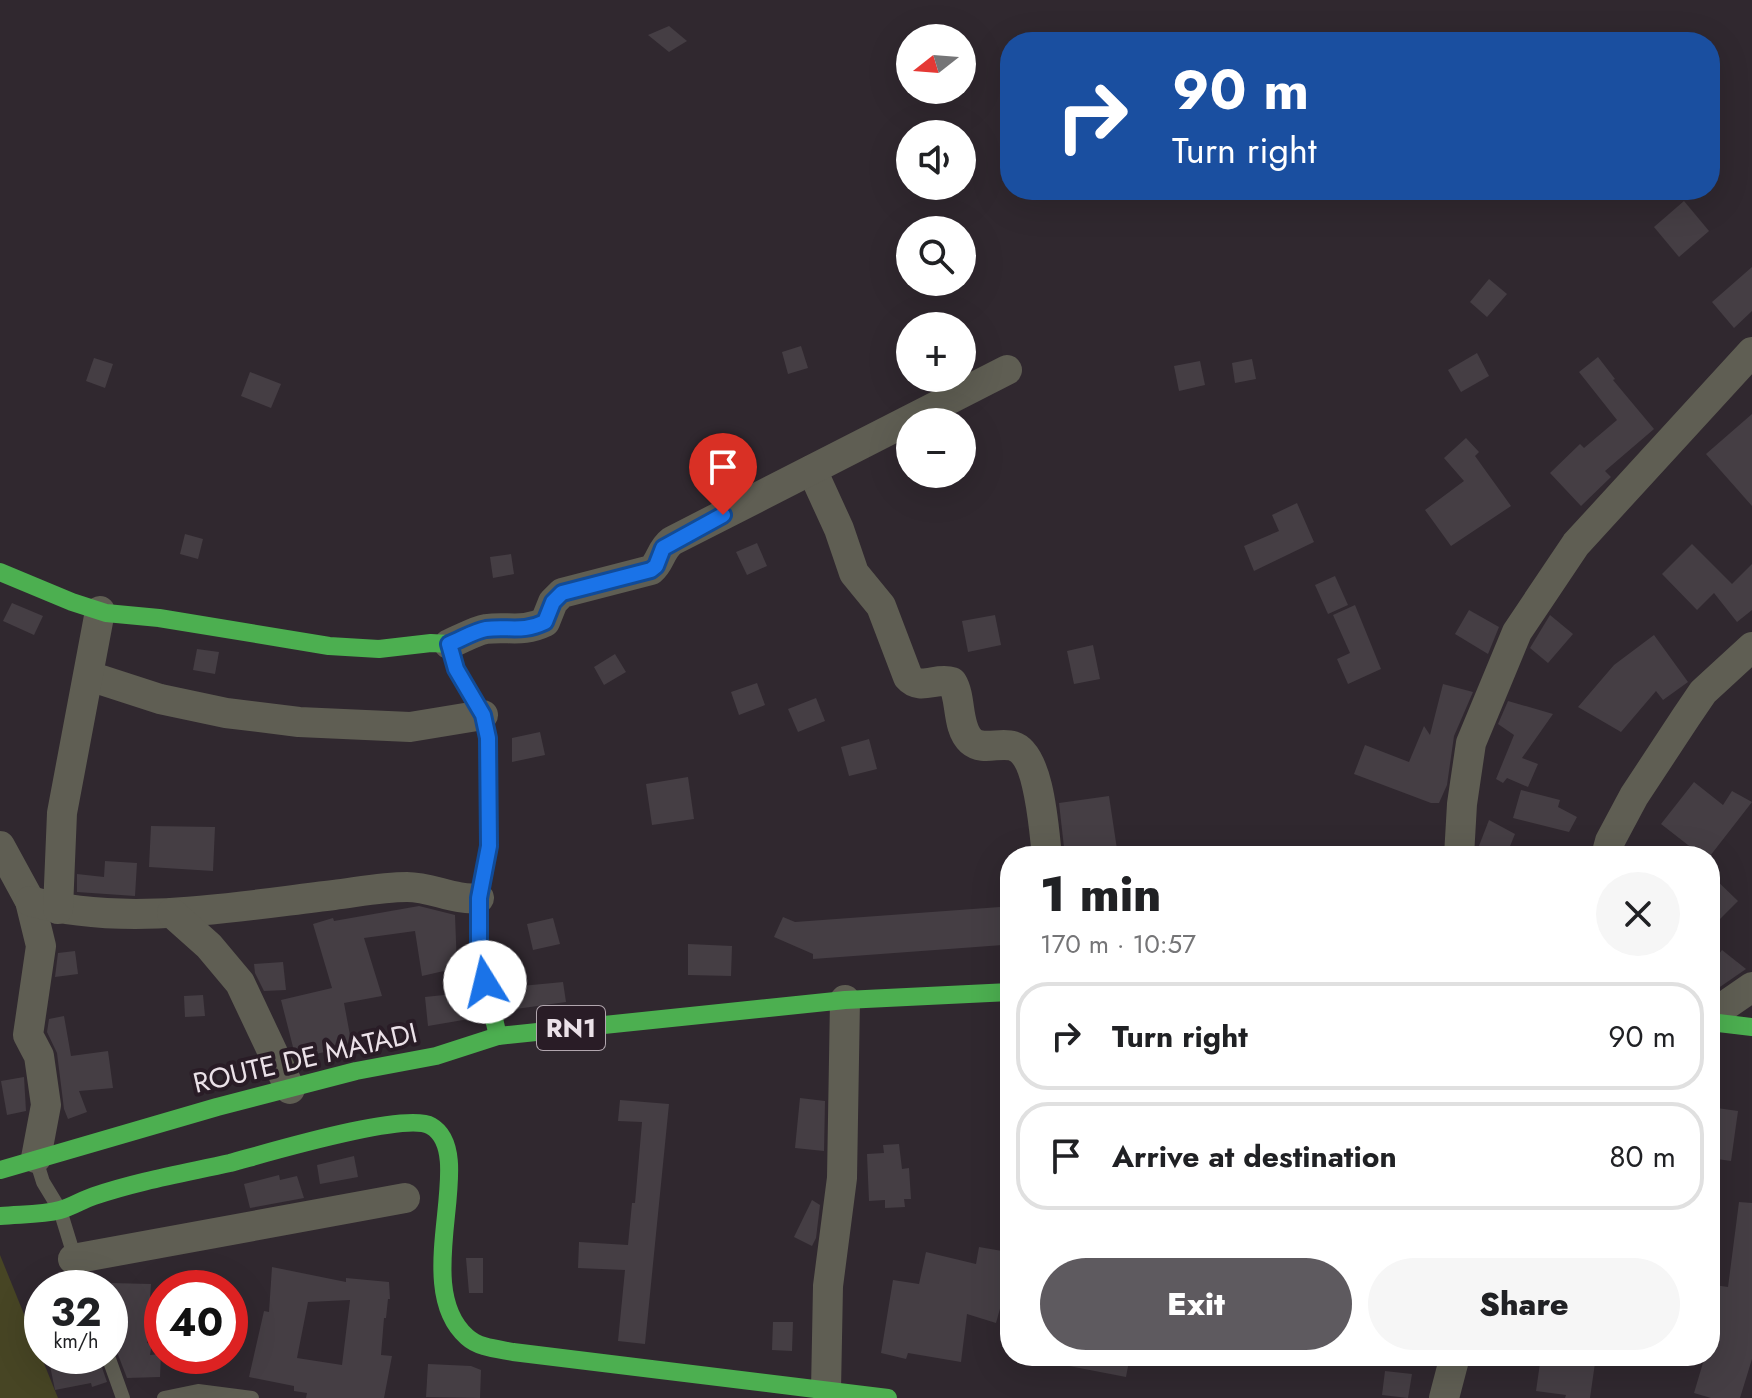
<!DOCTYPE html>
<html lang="en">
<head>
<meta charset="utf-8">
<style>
	:root { --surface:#fff; --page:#f6f6f6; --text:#202124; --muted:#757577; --line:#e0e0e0; --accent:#5e5a5f }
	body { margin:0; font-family:Jost,sans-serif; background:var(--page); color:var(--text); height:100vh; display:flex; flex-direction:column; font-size:30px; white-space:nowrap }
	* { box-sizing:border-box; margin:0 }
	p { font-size:26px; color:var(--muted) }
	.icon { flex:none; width:44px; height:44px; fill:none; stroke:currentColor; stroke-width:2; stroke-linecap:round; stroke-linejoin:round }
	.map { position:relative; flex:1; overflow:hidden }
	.drawer { position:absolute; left:1000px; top:846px; width:720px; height:520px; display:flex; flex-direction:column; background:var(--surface); border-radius:32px; box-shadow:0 8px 32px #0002 }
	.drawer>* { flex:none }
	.hud { position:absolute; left:1000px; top:32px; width:720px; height:168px; border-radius:32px; box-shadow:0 8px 32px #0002; background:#1a4fa0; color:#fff; overflow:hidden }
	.needle { width:52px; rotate:253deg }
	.fabs { position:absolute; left:896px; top:24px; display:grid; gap:16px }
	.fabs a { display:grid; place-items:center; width:80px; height:80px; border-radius:50%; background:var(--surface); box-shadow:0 8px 32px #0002; font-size:40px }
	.speed { position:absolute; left:24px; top:1270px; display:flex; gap:16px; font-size:40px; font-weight:700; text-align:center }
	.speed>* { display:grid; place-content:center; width:104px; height:104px; border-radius:50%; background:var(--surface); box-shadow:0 8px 32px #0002; line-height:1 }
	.speed small { font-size:20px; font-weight:400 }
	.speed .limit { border:12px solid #d22; background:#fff; color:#111 }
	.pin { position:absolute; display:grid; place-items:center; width:68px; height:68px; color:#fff; margin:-82px -34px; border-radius:50% 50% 50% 0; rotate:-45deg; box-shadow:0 0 8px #0007 }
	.pin .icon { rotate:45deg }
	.me { position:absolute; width:88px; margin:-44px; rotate:351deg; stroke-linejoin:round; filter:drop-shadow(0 0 6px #0008) }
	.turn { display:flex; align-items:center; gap:28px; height:168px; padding:0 40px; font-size:36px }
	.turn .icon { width:104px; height:104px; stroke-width:2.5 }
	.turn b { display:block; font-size:56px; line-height:68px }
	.round { display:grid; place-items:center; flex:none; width:84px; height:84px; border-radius:42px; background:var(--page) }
	.summary { display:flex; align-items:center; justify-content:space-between; height:136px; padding:0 40px }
	h1 { font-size:48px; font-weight:800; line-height:60px }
	.primary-button { display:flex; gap:16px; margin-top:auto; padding:16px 40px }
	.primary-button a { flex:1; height:92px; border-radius:48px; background:var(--accent); color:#fff; font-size:32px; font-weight:800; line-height:92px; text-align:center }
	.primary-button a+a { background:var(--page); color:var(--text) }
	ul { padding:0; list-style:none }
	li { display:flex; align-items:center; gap:24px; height:108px; margin:0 16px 12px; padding:0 24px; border:4px solid var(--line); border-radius:32px }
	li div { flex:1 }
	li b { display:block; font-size:30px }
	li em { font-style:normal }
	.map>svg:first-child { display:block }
	.green { fill:#474524 }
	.building { fill:#453e44; fill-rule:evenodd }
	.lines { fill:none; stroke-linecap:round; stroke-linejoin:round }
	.lane { stroke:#5f5e53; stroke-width:14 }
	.street { stroke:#5f5e53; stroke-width:30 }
	.fast { stroke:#4caf50; stroke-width:18 }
	.route-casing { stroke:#114b97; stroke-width:20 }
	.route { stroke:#1a73e8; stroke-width:14 }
	.labels { text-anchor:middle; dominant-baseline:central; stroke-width:8; stroke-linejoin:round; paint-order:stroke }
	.shield { fill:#291c26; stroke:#b1a6ae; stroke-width:2 }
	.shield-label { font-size:26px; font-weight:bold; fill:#ebe1e8 }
	.street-label { font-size:28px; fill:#ebe1e8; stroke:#291c26 }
</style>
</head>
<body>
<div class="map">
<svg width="1752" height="1398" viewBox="0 0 1752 1398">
	<rect width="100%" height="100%" fill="#30282f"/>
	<!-- green -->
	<path class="green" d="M0,1255L58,1398H0Z"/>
	<!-- building -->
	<g class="building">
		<path d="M669,26L687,41L669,52L648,35Z"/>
		<path d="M1684,201L1709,231L1679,257L1654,227Z"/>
		<path d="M1752,267V311L1734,328L1712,302Z"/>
		<path d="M1489,279L1507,294L1487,317L1470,302Z"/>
		<path d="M801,346L808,368L788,374L782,352Z"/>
		<path d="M1477,353L1489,376L1461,392L1448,370Z"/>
		<path d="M1598,357L1615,379L1613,380L1654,429L1605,471L1611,477L1581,506L1550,473L1580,444L1584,448L1617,420L1579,372Z"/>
		<path d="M94,358L113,364L105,388L86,381Z"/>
		<path d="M1252,359L1256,379L1235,383L1232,363Z"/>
		<path d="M1200,361L1205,385L1179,391L1174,366Z"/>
		<path d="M250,372L281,384L271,408L241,396Z"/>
		<path d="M1752,414V506L1706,454Z"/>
		<path d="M1466,438L1479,452L1475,456L1511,506L1451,546L1425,510L1464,481L1444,458Z"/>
		<path d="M1297,503L1314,542L1254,571L1244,546L1279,531L1272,515Z"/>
		<path d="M185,534L203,539L198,559L180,554Z"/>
		<path d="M757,543L767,566L747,575L736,552Z"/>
		<path d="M1692,544L1732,584L1752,564V610L1737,622L1714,593L1697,610L1662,574Z"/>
		<path d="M511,554L514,574L493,578L490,557Z"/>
		<path d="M1335,576L1348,605L1328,614L1315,585Z"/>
		<path d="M12,603L43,616L34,635L3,621Z"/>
		<path d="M1355,605L1381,669L1348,684L1337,659L1350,653L1333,615Z"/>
		<path d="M1469,610L1499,627L1488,654L1455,634Z"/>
		<path d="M995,615L1001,645L968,652L962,621Z"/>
		<path d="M1550,615L1573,634L1548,663L1530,648Z"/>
		<path d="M1654,635L1688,682L1663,700L1656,691L1621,732L1578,707L1614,665Z"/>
		<path d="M1093,645L1100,679L1074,684L1067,651Z"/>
		<path d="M197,649L219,652L215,674L193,670Z"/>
		<path d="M615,654L626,672L604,685L594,667Z"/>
		<path d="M757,683L765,705L739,715L731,692Z"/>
		<path d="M1443,684L1473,692L1454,736L1447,785L1439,803H1431L1354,774L1365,745L1409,762L1424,726L1430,735Z"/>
		<path d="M816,698L825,721L798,732L788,709Z"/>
		<path d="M1508,701L1553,714L1522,758L1538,764L1528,787L1507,778L1503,783L1496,779L1514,735L1498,724Z"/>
		<path d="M540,732L545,755L512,762V738Z"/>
		<path d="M869,739L877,769L849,776L841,747Z"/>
		<path d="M688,777L694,819L652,825L646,784Z"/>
		<path d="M1694,782L1723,805L1732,791L1752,802L1710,856H1697V852L1661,824Z"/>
		<path d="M1521,790L1560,800L1558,807L1577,817L1569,832L1513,818Z"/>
		<path d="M1109,796L1118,856H1065L1059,803Z"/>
		<path d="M1489,820L1515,834L1506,856H1489L1477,851Z"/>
		<path d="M151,826L215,827L213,871L149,867Z"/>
		<path d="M105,861L137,863L135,896L77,892V874L104,877Z"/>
		<path d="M1710,874L1738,901L1710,929Z"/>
		<path d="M419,906L455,915L457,968L422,976L415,931L364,938L382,996L344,1003L352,1046L311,1055L309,1047L294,1051L281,1000L332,988L313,924L333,918L334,921Z"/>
		<path d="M1000,907L1003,945L813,959V954L774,937L783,917L795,922Z"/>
		<path d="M553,918L560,944L533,950L527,924Z"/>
		<path d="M688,944L732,946L731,976L688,975Z"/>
		<path d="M1722,950L1746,969L1717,989L1710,987V966Z"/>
		<path d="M75,951L78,974L55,977L58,953Z"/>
		<path d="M283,962L286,990L264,991L255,973L254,964Z"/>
		<path d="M563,982L566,1002L516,1009L511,987Z"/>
		<path d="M463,993L469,1019L428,1026L425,997Z"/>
		<path d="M203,995L205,1016L185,1017L184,996Z"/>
		<path d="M64,1016L71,1056L108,1051L113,1088L79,1091L87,1112L68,1119L64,1109L57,1053L47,1032L49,1019Z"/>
		<path d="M24,1077L26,1111L7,1115L1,1081Z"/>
		<path d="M800,1098L825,1101L824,1151L795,1148Z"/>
		<path d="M620,1100L669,1104L645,1344L618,1341L625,1270L578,1268L579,1242L628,1245L632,1203H635L642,1122L618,1121Z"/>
		<path d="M1710,1107L1738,1111L1731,1161L1710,1158Z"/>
		<path d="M899,1144L902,1169L909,1168L911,1199H904L905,1207L885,1208V1200L869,1201L867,1154L884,1153L883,1145Z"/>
		<path d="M354,1156L358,1177L320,1184L317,1165Z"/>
		<path d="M279,1175L280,1180L297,1176L304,1198L250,1208L244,1184Z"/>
		<path d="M812,1200L820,1205L816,1238L812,1246L794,1237Z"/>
		<path d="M1739,1202L1752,1203V1359L1740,1398H1711L1694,1393L1705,1356H1710V1339L1717,1314L1710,1312L1714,1285L1728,1287Z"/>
		<path d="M979,1247L1008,1252L1001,1297L1003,1298L996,1323L967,1314L961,1362L908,1353L906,1359L881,1353L893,1280L919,1284L926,1252L976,1264Z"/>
		<path d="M466,1258H483V1293H469Z"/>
		<path d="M272,1267L346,1282V1278L389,1282L390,1299H388L386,1318H384L381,1355L392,1356L384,1398H306L307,1393L294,1391V1386L249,1377L264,1311L269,1312ZM350,1300L342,1365L297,1358L308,1302Z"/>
		<path d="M110,1283L151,1284L147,1343L152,1344L150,1355L161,1354L160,1377L127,1378L117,1352L110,1346Z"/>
		<path d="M773,1322H793L792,1351L772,1350Z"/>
		<path d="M48,1356H98L107,1382L92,1387L91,1383L55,1390Z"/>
		<path d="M1070,1356H1130L1126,1377L1069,1366Z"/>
		<path d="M1541,1356H1596L1590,1398H1565L1566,1395L1536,1391Z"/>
		<path d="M428,1364L471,1366L481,1370L480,1398L426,1397Z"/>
		<path d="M1385,1371L1412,1374L1408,1398L1382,1395Z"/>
	</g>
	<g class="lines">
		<!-- lane -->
		<g class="lane">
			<path d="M38,1166L43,1182L60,1210L84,1288"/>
			<path d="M108,1356L123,1398"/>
			<path d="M164,1398L198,1391L252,1398"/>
		</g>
		<!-- street -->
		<g class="street">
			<path d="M812,470L839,529L854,573L881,606L908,677C920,691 936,677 952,682C962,698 956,727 971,741C982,751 1000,742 1013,746C1040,754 1044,832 1047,856"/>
			<path d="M449,644C460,640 474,631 486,629C509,626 522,633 545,622L553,602L562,593L651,570C661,562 660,550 672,541L1007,370"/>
			<path d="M89,676L160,699L226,713L299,722L410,727L483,715"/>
			<path d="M0,846L30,901L41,946L28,1035L39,1056L46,1105L36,1158"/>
			<path d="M1459,856L1462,804L1471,743L1517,632L1576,544L1752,352"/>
			<path d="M1606,856L1610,841L1634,796L1686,717L1703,692L1752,647"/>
			<path d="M30,901C124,928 239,906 334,895C358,892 383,887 407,887C432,887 455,901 479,898"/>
			<path d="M58,909L62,813L100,611"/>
			<path d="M172,913L209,946L240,983L290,1089"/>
			<path d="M1710,1016L1752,987"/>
			<path d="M73,1259L405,1198"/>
			<path d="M826,1390L828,1286L842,1178L845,1000"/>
			<path d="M1444,1398L1455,1356"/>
		</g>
		<!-- fast -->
		<g class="fast">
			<path d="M0,572L72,602L106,613L159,618L329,646L379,649L431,643L449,644L456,669L483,715L488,738L489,846L479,898V955L498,1036"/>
			<path d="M1710,1022L1752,1027"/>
			<path d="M0,1170L217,1107L356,1071L436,1056L498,1036L845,1000L1010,992"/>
			<path d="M0,1216C20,1214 41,1215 60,1210C72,1207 82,1200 94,1196C138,1181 185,1173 230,1163C264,1154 405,1111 431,1126C480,1154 408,1285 467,1337C479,1348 498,1349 513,1352L888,1398"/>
		</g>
	</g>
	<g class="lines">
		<!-- route casing -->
		<g class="route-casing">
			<path id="route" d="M485,982L479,955V898L489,846L488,738L483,715L456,669L449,644C460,640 474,631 486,629C509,626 522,633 545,622L553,602L562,593L651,570L656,566L663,548L723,515"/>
		</g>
		<!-- route -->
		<use href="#route" class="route"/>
	</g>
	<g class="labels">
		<!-- shield labels -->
		<rect class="shield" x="537" y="1006" width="68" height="44" rx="6"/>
		<g class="shield-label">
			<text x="571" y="1028">RN1</text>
		</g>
		<!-- street labels -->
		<g class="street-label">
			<text transform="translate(305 1058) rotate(-13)">ROUTE DE MATADI</text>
		</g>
	</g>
</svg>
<div class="fabs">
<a><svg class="needle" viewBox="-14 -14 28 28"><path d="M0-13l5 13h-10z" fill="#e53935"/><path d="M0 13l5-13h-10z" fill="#757577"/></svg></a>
<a><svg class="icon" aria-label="sound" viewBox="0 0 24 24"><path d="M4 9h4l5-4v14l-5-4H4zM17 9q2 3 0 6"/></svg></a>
<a><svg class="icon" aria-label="search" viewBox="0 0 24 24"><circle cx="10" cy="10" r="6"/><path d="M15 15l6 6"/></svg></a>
<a>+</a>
<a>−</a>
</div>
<div class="speed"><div>32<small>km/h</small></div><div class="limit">40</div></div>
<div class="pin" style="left:723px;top:515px;background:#d93025"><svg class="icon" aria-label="arrive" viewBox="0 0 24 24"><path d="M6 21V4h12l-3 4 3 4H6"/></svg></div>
<svg class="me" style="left:485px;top:982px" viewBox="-20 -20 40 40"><circle r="19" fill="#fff"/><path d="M0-13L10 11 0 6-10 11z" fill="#1a73e8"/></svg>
<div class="hud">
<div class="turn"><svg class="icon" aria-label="right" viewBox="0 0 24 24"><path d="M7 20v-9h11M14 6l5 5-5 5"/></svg><div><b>90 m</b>Turn right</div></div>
</div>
<section class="drawer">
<div class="summary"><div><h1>1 min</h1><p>170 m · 10:57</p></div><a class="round"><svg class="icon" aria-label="close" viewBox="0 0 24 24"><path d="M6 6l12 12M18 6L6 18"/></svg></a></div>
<ul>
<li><svg class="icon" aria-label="right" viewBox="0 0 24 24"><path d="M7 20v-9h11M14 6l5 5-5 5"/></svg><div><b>Turn right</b></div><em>90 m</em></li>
<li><svg class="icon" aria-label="arrive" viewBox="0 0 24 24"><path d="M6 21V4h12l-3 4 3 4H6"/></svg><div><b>Arrive at destination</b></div><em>80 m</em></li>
</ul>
<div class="primary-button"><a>Exit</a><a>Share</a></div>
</section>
</div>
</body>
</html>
